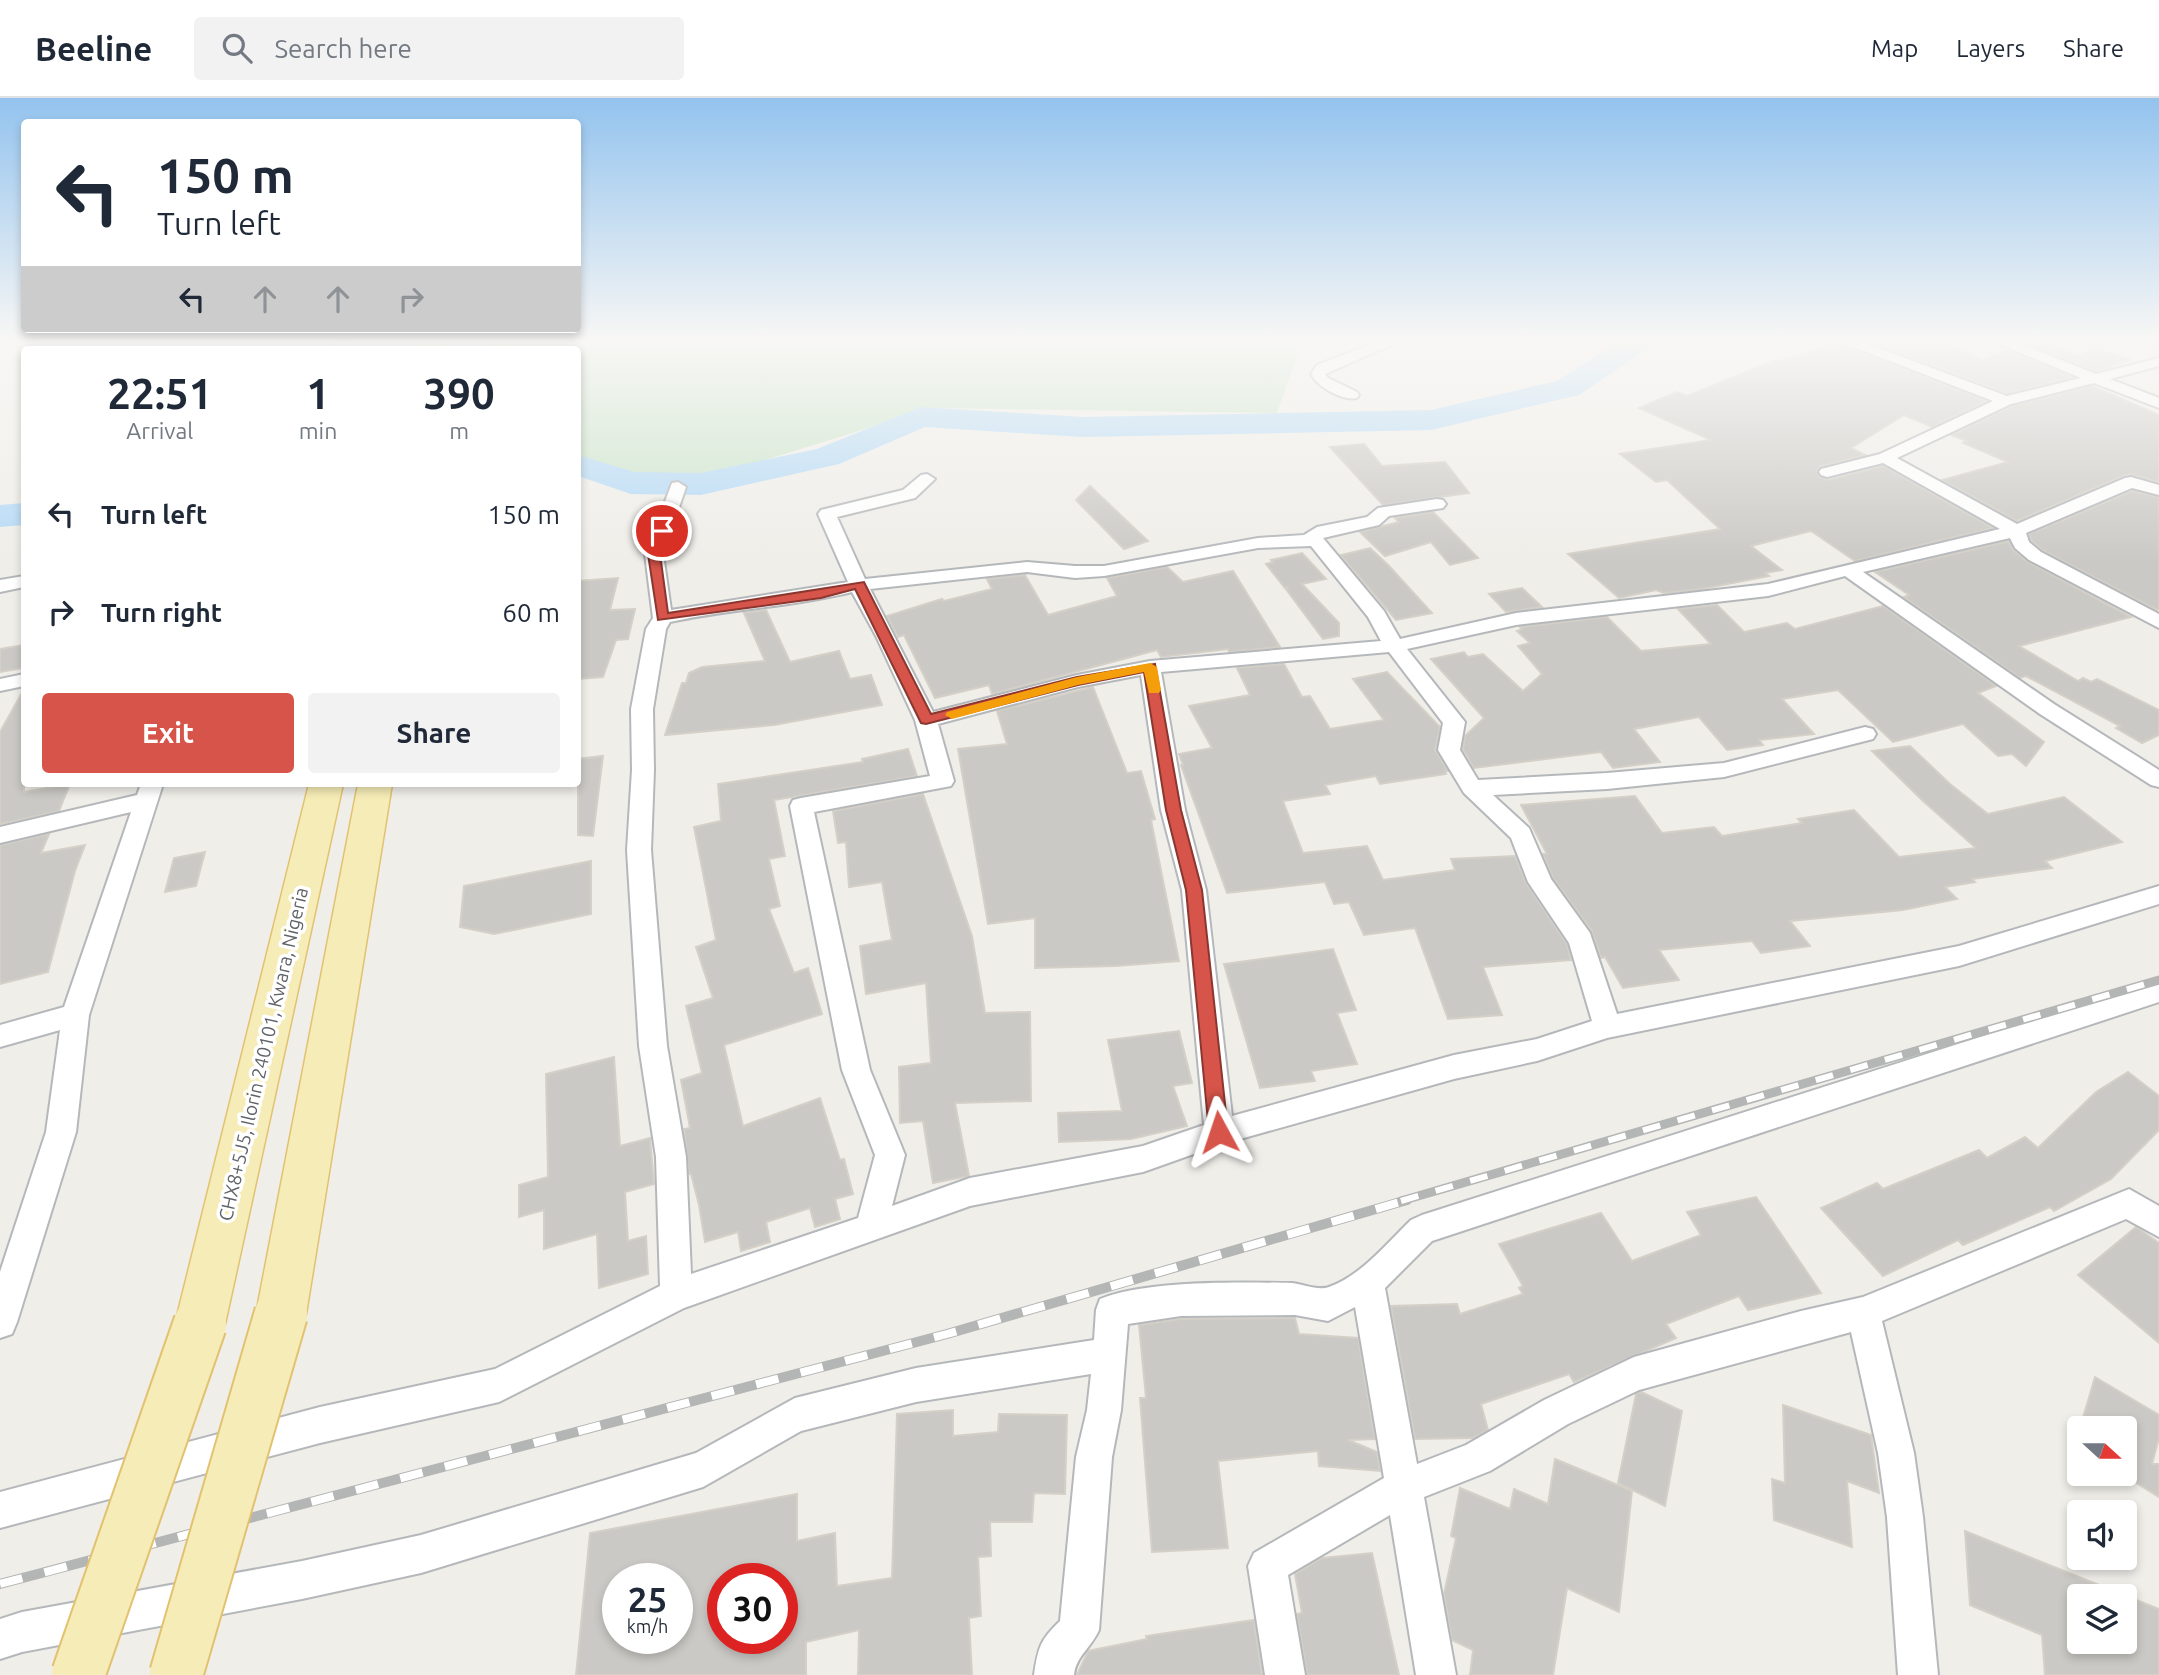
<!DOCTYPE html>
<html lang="en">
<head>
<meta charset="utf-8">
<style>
	:root { --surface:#fff; --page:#f2f2f3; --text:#1f2937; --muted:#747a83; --line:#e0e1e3; --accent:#d65449 }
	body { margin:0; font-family:Ubuntu,sans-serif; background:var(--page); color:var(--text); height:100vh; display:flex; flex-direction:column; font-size:26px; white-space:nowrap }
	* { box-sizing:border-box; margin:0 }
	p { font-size:23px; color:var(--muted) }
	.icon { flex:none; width:38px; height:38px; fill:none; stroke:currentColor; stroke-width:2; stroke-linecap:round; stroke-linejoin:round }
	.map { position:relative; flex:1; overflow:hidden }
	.panel { position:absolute; left:21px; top:248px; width:560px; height:441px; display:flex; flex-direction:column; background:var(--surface); border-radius:7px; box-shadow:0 4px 10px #0003 }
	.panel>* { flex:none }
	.banner { position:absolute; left:21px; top:21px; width:560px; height:214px; border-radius:7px; box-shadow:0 4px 10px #0003; background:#fff; color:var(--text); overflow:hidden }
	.needle { width:46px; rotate:111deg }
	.fabs { position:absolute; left:2067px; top:1318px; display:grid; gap:14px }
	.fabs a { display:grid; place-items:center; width:70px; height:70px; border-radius:7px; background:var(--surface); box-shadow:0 4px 10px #0003; font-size:35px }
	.speed { position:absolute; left:602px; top:1465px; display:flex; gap:14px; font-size:35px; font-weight:700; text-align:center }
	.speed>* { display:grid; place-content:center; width:91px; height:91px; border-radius:50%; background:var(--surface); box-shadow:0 4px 10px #0003; line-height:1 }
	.speed small { font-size:18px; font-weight:400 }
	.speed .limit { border:10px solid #d22; background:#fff; color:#111 }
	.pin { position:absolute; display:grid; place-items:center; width:60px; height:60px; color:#fff; margin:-30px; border:4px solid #fff; border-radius:50%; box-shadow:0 2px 7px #0007 }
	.me { position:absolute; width:77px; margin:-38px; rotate:355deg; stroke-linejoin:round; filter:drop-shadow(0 0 5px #0008) }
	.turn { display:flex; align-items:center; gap:24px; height:147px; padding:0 21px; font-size:32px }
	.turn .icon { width:91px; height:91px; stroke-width:2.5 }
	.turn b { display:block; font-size:49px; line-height:60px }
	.lanes { display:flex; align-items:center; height:66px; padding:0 21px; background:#0003; justify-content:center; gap:35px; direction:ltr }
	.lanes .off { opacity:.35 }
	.eta { display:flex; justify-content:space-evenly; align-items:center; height:119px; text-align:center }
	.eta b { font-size:42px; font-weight:600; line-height:49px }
	.primary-button { display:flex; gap:14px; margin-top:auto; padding:14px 21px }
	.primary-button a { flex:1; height:80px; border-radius:7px; background:var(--accent); color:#fff; font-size:28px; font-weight:600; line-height:80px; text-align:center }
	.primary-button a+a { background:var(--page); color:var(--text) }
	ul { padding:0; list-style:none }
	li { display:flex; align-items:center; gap:21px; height:98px; padding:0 21px }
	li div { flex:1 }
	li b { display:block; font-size:26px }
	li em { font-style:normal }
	header { display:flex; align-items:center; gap:42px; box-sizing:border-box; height:98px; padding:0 35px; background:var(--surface); border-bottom:2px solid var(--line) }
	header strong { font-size:33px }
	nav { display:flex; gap:38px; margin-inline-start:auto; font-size:24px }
	.search { width:490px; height:63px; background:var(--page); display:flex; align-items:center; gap:18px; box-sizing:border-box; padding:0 24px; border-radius:7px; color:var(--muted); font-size:26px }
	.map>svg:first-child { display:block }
	.green { fill:#c9e4c9 }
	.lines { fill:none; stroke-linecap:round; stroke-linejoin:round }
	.river { fill:#b3d9f6; fill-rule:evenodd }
	.building { fill:#cbc9c5; stroke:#d4d0c7; stroke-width:2; fill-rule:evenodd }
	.minor-casing { stroke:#b5b8bb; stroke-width:4 }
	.primary-casing { stroke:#e2c270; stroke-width:3 }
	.minor { fill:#fff; fill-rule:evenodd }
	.primary { fill:#f6ecb7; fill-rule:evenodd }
	.rail-far1-casing { stroke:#b4b5b5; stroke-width:9 }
	.rail-casing { stroke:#b4b5b5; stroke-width:10 }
	.rail-far1 { stroke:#fff; stroke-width:6; stroke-dasharray:18; stroke-linecap:butt }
	.rail { stroke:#fff; stroke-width:8; stroke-dasharray:23; stroke-linecap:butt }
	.primary-bridge-casing { stroke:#e2c270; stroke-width:56; stroke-linecap:butt }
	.primary-bridge { stroke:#f6ecb7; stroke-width:52 }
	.route { fill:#d65449; stroke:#8b372f; stroke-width:2 }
	.slow { fill:#f59e0b }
	.labels { text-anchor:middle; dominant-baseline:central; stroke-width:7; stroke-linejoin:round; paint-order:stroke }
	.street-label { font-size:19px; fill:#606367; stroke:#fff }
</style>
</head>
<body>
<header>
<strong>Beeline</strong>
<div class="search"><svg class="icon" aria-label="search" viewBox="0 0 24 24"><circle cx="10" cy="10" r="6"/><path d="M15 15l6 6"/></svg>Search here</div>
<nav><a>Map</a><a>Layers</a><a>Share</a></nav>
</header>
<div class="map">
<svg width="2159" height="1577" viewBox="0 0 2159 1577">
	<rect width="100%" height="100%" fill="#f0eee9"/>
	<!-- green -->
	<path class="green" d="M487,244H1308L1301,247L1277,315L933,310L678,389L578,362V252H484Z"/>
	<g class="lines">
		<!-- river -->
		<g class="river">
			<path d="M1618,244H1654L1649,250L1579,297L1431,332L1083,339L925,329L839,366L701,397L631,396L578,378V357L634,374L701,375L817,351L921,309L1083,319L1431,312L1557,283Z"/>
			<path d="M24,405V427L0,429V407Z"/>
		</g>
	</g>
	<!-- building -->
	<g class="building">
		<path d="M1871,244H1940L1983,262L2008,252L2073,279L2007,295Z"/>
		<path d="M2042,244L2079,258L2094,250L2131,262L2096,273L2026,245Z"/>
		<path d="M1839,245L1986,303L1932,329L1904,317L1851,350L1865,357L1820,368L1817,373L1819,378L1828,382L1883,368L1993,430L1855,463L1811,433L1751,448L1782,472L1765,475L1769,478L1702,491L1664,495L1656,492L1619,500L1568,456L1720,431L1667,382L1656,384L1620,356L1711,342L1639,310L1677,294L1687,298L1775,262L1779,263Z"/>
		<path d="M2092,288L2159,317V384L2132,376L2125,377L2017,423L1942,382L2008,364L1963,345L1967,343L1951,337L2012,308Z"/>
		<path d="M1364,346L1382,368L1445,364L1469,395L1383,407L1330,349Z"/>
		<path d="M1090,388L1148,443L1124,451L1076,402Z"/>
		<path d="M2132,393L2159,399V511L2157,512L2042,452L2031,442L2029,436Z"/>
		<path d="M1433,414L1478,460L1450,467L1431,444L1385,458L1360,434L1399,424L1395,420Z"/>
		<path d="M2009,443L2013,452L2028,464L2131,519L2019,548L2078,583L2083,580L2091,584L2097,581L2159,612V637L2142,645L2116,630L2120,628L2026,578L2020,580L1904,499L1909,497L1875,474Z"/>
		<path d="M1370,450L1390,469L1432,515L1396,522L1341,457Z"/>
		<path d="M1302,455L1326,481L1302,486L1339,525V538L1323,541L1286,491L1288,489L1285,490L1266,466L1273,464L1271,462Z"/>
		<path d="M1167,469L1183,484L1233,473L1280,549L1229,554L1228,551L1161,559L1157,552L992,596L989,587L935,600L904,537L898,539L887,518L942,501L944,503L992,491L987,481L1025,477L1048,517L1117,498L1107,480Z"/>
		<path d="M618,480L610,512L635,511L628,541L616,542L603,579L578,581V483Z"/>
		<path d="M1522,490L1542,509L1506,514L1489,496Z"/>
		<path d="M1717,507L1744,534L1787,525L1795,531L1883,508L1996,588L1978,595L2044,644L2026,668L2012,656L1998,658L1963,626L1893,644L1838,592L1782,601L1814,636L1759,642L1763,647L1727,652L1699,619L1634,631L1660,664L1613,670L1601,654L1474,670L1463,651L1465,638L1484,620L1431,561L1464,554L1468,559L1483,556L1523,593L1542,576L1518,548L1530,545L1517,533L1522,531L1520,529L1607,519L1641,553L1711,546L1678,511Z"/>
		<path d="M766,512L790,564L839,553L850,581L871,577L882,607L774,627L665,637L682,585H686L689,575L702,569L765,563L744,515Z"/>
		<path d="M24,547V570L0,574V551Z"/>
		<path d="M1284,566L1302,599L1310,598L1330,631L1384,622L1353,581L1387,574L1440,629L1435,652L1448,673H1445L1446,676L1380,686L1376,678L1325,687L1330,696L1283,703L1303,755L1367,748L1383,782L1455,772L1451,761L1515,758L1526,785L1567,846L1571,862L1483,869L1502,917L1448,921L1415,830L1364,837L1349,804L1334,806L1325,784L1227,795L1181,667H1183L1179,656L1212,650L1189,608L1250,597L1237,570Z"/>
		<path d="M1093,589L1127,675L1141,673L1155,721L1151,722L1179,863L1116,868L1035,870V820L988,826L958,651L1007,646L997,613Z"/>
		<path d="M24,591V694L70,686L59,713L0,726V634Z"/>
		<path d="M1910,648L1950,686L1988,716L2064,699L2122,744L2045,763L2052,770L1972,781L1975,784L1945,789L1957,801L1903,812L1790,823L1810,848L1761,855L1752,843L1659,852L1679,882L1623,890L1605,859L1601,860L1592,833L1553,780L1543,756H1547L1521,707L1635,698L1662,735L1714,729L1722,738L1802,725L1798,721L1854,712L1899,759L1976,750L1923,703L1872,653Z"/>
		<path d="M908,651L917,678L774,702L785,758L769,761L780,808L769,811L794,875L808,870L822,916L724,947L743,1028L820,1000L840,1062L844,1061L853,1096L835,1101L840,1121L815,1129L810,1110L766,1124L770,1144L741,1153L738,1134L705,1144L699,1107L691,1076H689L684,1031L690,1030L681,982L702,975L686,908L713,900L696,849L716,842L694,729L721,723L718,686L863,664L862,661Z"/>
		<path d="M603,658L593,738L578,737V661Z"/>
		<path d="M923,696L972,838L985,915L1030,914L1031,1003L955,1005L969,1078L933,1085L923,1023L900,1025L899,969L931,965L926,885L866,896L860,848L892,842L882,784L849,789L846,744L838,745L833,713Z"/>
		<path d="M49,736L41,755L85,747L75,773L48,874L0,886V747Z"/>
		<path d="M205,754L196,788L165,794L174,760Z"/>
		<path d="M591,763V816L494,836L460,829L464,788Z"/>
		<path d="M1333,851L1356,912L1337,915L1357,966L1311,973L1315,983L1260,990L1224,866Z"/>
		<path d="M1179,933L1192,985L1173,988L1187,1028L1131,1041L1059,1044L1058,1015L1122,1013L1108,942Z"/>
		<path d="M614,959L620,1048L650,1040L654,1086L625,1094L628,1143L646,1138L648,1176L599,1190L597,1136L544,1151V1112L519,1119V1087L548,1079L546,976Z"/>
		<path d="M2128,974L2159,998V1032L2111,1081L2054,1113L2050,1109L1963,1147L1958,1142L1883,1178L1821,1110L1877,1085L1883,1091L1979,1052L1987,1060L2025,1039L2038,1050L2096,994Z"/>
		<path d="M1756,1099L1821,1195L1748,1212L1739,1198L1666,1226L1676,1240L1574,1284L1569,1276L1481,1306L1488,1332L1473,1340L1415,1341L1391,1208L1457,1206L1460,1216L1523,1196L1519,1190L1523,1188L1499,1146L1601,1115L1632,1163L1701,1137L1687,1114Z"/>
		<path d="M2136,1129L2159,1145V1245L2078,1177Z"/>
		<path d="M1295,1220L1299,1236L1358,1240L1375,1341L1348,1342L1377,1354L1380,1373L1319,1368L1318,1353L1218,1363L1228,1450L1152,1454L1140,1300H1146L1139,1227L1181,1221Z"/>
		<path d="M2095,1279L2159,1317V1340L2152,1366H2159V1399L2122,1376H2124V1330H2080Z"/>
		<path d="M1641,1294L1682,1313L1665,1408L1618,1385L1636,1296Z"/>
		<path d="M1783,1307L1871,1337L1879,1395L1847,1383L1852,1449L1774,1422L1772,1381L1785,1385Z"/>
		<path d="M953,1312V1338L998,1334L999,1316L1067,1317L1065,1396L1034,1395L1032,1424H990L991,1458L978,1459L981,1518L969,1520L972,1577H858L859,1532L806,1544V1577H576L590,1435L797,1396V1443L835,1435L837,1488L892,1480L897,1316ZM618,1480H677V1540H618ZM723,1480H782V1540H723Z"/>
		<path d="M1555,1361L1632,1393L1619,1514L1567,1490L1553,1577H1470L1473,1552L1452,1542L1444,1496L1456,1440L1451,1438L1460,1390L1510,1411L1514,1391L1548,1406Z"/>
		<path d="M1965,1433L2124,1497L2079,1498V1544H2124V1497L2159,1511V1577H2045L2042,1537L1970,1507Z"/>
		<path d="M1372,1455L1399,1577H1307L1297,1516L1302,1515L1295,1476L1322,1460Z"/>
		<path d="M1254,1522L1262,1577H1077L1088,1553L1147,1541L1146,1538Z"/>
	</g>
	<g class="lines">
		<!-- minor casing -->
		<g class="minor-casing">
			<g id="minor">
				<path d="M336,244H351L345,252H330Z"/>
				<path d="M1377,244H1398L1325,276L1328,280L1357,294L1359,297L1357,300C1342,303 1318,289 1311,276L1317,267Z"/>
				<path d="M1841,244H1862L2007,298L2081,280L1995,244H2016L2096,276L2159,260V268L2110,281L2159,300V310L2094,285L2011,306L1897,360L2017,426L2125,380L2131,379L2159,387V397L2132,390L2026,435L2029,444L2041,454L2159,516V530L2029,462L2015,450L2010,440L1863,474L2054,606L2159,672V689L2151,687L2040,616L1845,478L1768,498L1516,527L1407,551L1465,624L1460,652L1478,682L1607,675L1724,665L1865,629L1873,631L1876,636L1873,641L1724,679L1607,691L1493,697L1529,730L1551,781L1590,835L1617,916L1959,848L2159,788V806L1959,868L1607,940L1537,963L1454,981L1219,1047L1143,1074L970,1108L684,1210L499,1304L320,1345L0,1430V1394L320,1309L495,1271L660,1188L656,1059L639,948L627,752L632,672L631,611L646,531L653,520L645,456L672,385L678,384L686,389L663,456L671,512L848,484L818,416L821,412L903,392L921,377L927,376L935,381L915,400L837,419L865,481L1027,464L1075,468H1104L1258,440L1304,437L1317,429L1367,419L1378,410L1437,401L1443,402L1446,406L1443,410L1389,418L1379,427L1323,440L1384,513L1400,541L1516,515L1768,486L2000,431L1883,365L1827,379L1821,377L1819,374L1821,371L1880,356L1993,303ZM1311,448L1368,519L1381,543L1150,563L1077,577L933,614L870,491L1027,474L1075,480L1104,478L1258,450ZM852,494L876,538L915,622L930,678L801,700L793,702L790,708L842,972L875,1057L858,1120L691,1176L686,1059L667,948L651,752L654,672L653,611L666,531L670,524C730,511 792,509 852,494ZM1389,554L1443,625L1438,652L1464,695L1511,740L1528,784L1569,845L1592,923L1537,941L1454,957L1232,1018L1206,792L1185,712L1161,574ZM1141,577L1161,712L1182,792L1204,1027L1143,1048L970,1080L892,1108L905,1057L870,972L814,714L951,688L954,683L938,626L1078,589Z"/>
				<path d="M24,478V489L0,494V482Z"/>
				<path d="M24,576V588L0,593V581Z"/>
				<path d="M141,686H163L89,917L76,1034L17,1224L12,1236L0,1240V1174L46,1034L60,932L0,949V927L64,909L131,714L0,745V729L137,697Z"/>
				<path d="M2159,882V904L1432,1143L1385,1190L1417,1366L1466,1347L1544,1302L1634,1259L1801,1213L1863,1199L2129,1091L2159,1108V1139L2126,1121L1882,1223L1914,1355L1923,1419L1938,1577H1898L1887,1419L1878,1355L1851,1234L1639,1292L1568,1326L1490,1373L1424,1399L1456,1577H1416L1390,1417L1288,1477L1305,1577H1265L1248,1468L1254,1455L1384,1380L1355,1209L1328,1223L1295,1217L1181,1218L1128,1226L1121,1312L1112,1359L1099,1532C1091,1550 1076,1558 1074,1577H1034C1038,1550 1040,1542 1060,1523L1076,1359L1087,1312L1091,1276L916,1304L801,1333L703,1389L421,1475L302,1501L22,1554L0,1561V1521L22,1514L302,1463L421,1437L696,1355L795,1300L916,1270L1094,1242L1096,1212L1100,1201C1147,1182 1240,1184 1292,1185C1303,1186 1318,1193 1329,1189C1362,1177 1386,1146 1411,1122L1422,1117Z"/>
			</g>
		</g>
		<!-- primary casing -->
		<g class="primary-casing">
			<g id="primary">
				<path d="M420,244H441L439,252H417Z"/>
				<path d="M309,686H343L225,1226L218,1243L200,1250L182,1243L175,1226Z"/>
				<path d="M358,686H392L306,1216L298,1233L281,1240L264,1233L256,1216Z"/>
			</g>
		</g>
		<!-- minor -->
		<use href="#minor" class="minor"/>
		<!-- primary -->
		<use href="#primary" class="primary"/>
		<!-- rail-far1 casing -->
		<g class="rail-far1-casing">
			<path id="rail-far1" d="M1401,1103L2159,882"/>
		</g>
		<!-- rail casing -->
		<g class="rail-casing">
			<path id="rail" d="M0,1486L947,1236L1407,1102"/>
		</g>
		<!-- rail-far1 -->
		<use href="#rail-far1" class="rail-far1"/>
		<!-- rail -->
		<use href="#rail" class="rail"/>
		<!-- primary-bridge casing -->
		<g class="primary-bridge-casing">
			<g id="primary-bridge">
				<path d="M78,1577L200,1226"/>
				<path d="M176,1577L281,1216"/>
			</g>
		</g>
		<!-- primary-bridge -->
		<use href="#primary-bridge" class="primary-bridge"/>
	</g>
	<!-- sky -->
	<linearGradient id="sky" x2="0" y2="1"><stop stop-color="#93c3ee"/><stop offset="0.52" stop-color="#f8f7f5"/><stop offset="1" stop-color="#f8f7f5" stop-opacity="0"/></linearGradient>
	<rect width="2159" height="465" fill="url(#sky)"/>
	<!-- route -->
	<path class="route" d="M658,431L668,433L660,456L668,515L864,484L931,616L1077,579L1155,566L1181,712L1202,792L1228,1034L1226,1040L1219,1042L1212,1040L1209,1034L1186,792L1166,712L1144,574L1078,587L926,626L921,625L855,491L821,500L658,522L648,456Z"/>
	<!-- slow -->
	<path class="slow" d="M1150,565L1157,569L1161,592L1159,595H1149L1144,574L1078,587L952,621L945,617L947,614L1077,579Z"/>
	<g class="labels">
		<!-- street labels -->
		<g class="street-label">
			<text transform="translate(263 956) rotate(-77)">CHX8+5J5, Ilorin 240101, Kwara, Nigeria</text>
		</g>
	</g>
</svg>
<div class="fabs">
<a><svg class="needle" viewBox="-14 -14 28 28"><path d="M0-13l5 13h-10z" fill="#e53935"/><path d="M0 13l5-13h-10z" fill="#747a83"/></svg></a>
<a><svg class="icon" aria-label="sound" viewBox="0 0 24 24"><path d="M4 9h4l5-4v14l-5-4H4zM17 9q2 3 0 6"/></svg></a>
<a><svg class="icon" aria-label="layers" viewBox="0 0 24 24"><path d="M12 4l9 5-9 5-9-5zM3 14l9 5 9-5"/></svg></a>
</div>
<div class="speed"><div>25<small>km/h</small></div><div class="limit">30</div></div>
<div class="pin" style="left:662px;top:433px;background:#d93025"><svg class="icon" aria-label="arrive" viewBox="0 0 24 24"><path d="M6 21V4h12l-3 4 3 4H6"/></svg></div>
<svg class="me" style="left:1219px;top:1034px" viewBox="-20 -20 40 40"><path d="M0-17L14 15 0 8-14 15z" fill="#d65449" stroke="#fff" stroke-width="4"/></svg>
<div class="banner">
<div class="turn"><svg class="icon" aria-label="left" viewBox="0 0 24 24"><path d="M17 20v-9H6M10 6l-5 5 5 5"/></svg><div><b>150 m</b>Turn left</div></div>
<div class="lanes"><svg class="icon" aria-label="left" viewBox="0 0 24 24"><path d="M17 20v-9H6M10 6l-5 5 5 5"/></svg><svg class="icon off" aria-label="ahead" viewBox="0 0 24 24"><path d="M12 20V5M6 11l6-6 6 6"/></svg><svg class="icon off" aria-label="ahead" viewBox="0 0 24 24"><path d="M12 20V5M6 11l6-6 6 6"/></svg><svg class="icon off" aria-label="right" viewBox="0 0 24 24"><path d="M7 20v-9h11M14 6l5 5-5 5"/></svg></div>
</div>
<section class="panel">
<div class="eta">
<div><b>22:51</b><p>Arrival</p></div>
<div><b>1</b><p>min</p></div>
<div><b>390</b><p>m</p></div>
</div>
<ul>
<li><svg class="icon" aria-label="left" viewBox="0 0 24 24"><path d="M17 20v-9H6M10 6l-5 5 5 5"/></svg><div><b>Turn left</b></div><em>150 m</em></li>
<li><svg class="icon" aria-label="right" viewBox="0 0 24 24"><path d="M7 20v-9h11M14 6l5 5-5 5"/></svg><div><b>Turn right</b></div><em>60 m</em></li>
</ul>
<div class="primary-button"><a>Exit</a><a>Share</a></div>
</section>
</div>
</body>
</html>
